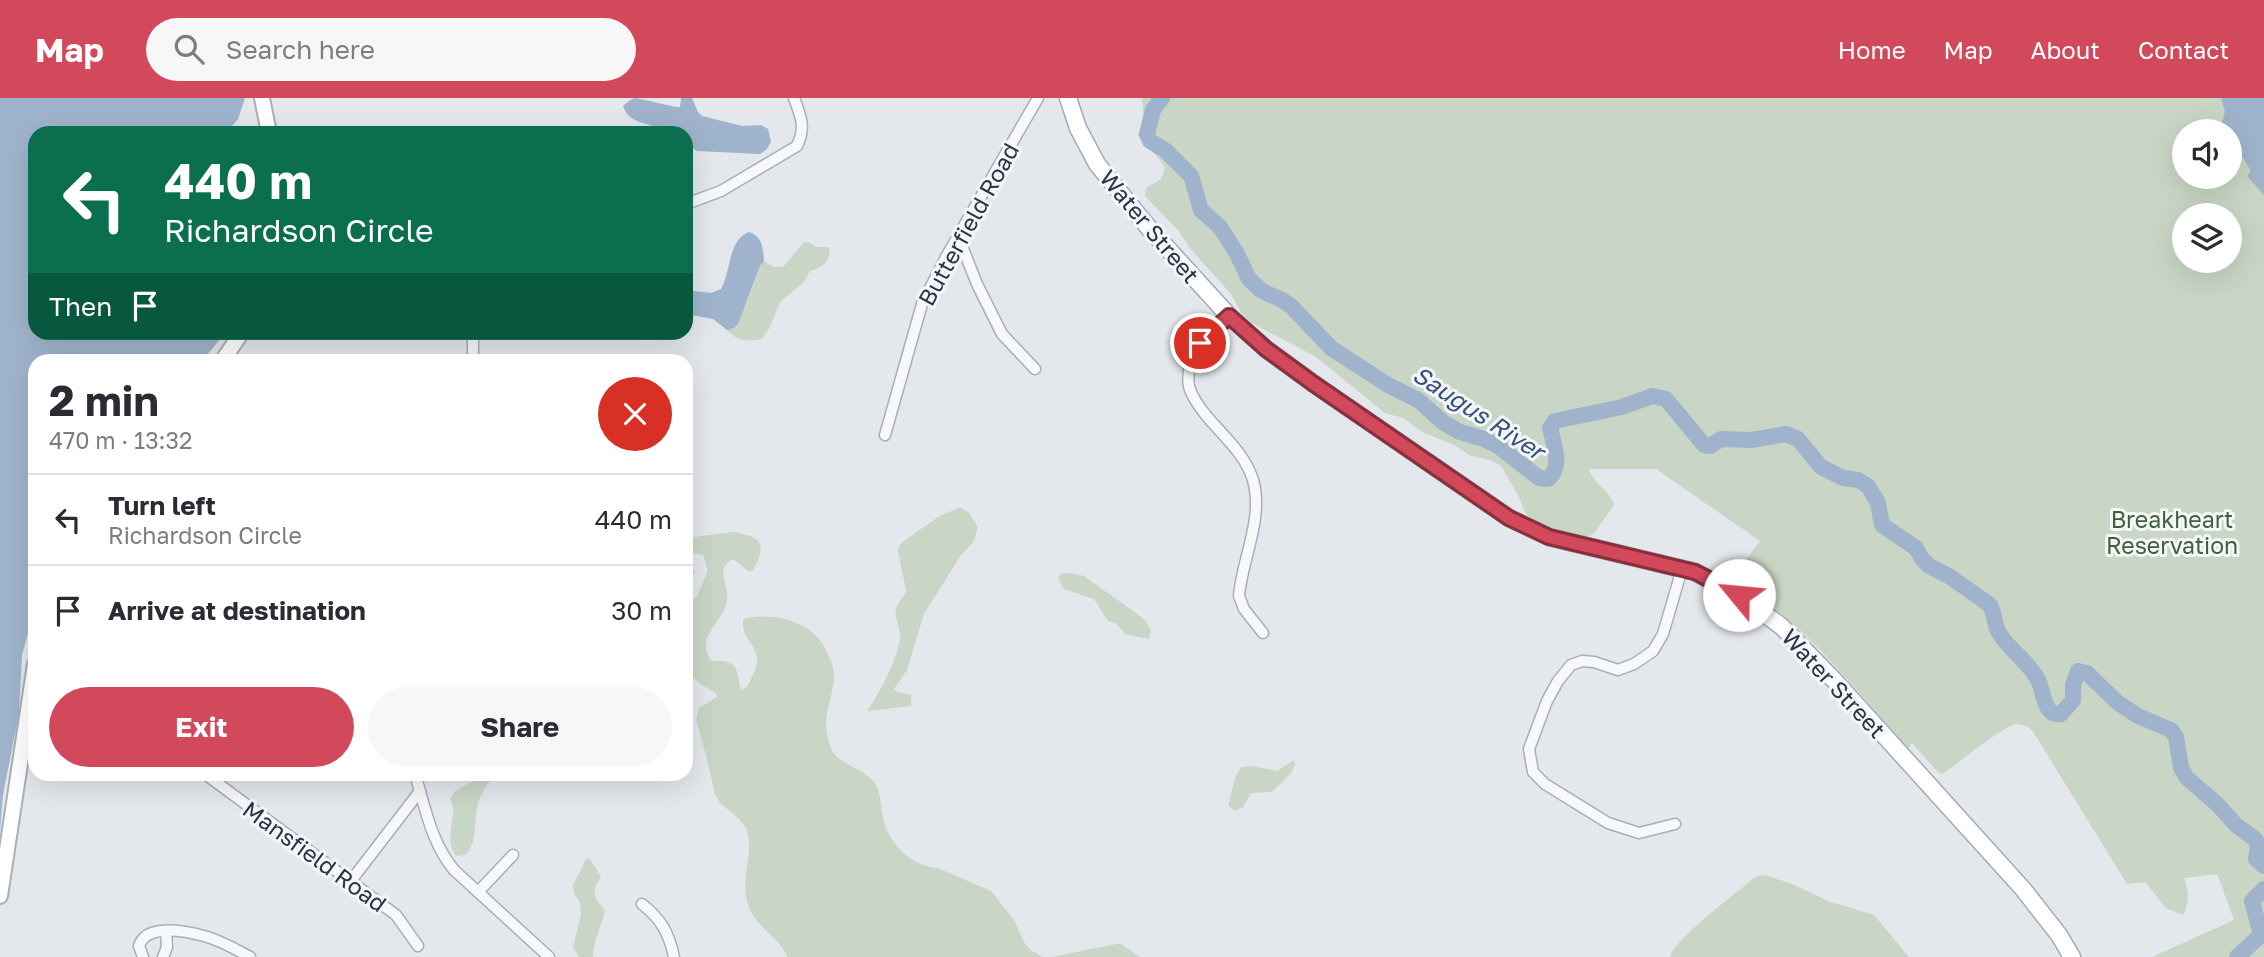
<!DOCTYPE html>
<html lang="en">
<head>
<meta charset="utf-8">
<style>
	:root { --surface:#fff; --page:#f7f7f7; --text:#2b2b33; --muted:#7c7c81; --line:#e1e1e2; --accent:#d1495b }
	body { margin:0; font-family:"Golos Text",sans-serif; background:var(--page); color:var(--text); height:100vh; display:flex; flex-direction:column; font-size:26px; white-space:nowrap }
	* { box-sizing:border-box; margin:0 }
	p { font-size:23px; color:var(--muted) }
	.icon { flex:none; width:38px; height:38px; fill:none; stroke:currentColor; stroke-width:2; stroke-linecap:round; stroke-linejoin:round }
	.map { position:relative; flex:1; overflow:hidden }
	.sheet { position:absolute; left:28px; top:256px; width:665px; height:427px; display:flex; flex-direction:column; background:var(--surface); border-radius:21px; box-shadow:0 7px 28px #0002 }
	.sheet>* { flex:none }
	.banner { position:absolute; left:28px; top:28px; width:665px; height:214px; border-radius:21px; box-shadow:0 7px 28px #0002; background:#0b6e4f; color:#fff; overflow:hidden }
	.buttons { position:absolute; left:2172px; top:21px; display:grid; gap:14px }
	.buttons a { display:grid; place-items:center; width:70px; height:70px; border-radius:50%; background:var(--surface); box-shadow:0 7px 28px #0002; font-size:35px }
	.pin { position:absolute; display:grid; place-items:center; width:60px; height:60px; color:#fff; margin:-30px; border:4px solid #fff; border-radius:50%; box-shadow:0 2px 7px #0007 }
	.me { position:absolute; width:77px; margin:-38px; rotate:298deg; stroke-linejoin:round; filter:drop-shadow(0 0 5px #0008) }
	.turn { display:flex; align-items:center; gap:24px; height:147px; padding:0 21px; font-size:32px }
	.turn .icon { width:91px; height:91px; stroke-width:2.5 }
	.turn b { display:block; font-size:49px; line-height:60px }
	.then { display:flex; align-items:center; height:66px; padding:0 21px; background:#0003; gap:14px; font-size:26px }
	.round { display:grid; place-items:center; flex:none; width:74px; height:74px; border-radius:37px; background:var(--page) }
	.head { display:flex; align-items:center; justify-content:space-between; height:119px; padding:0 21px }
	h1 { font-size:42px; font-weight:700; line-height:52px }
	.button { display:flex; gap:14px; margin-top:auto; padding:14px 21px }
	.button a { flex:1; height:80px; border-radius:42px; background:var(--accent); color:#fff; font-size:28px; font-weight:700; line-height:80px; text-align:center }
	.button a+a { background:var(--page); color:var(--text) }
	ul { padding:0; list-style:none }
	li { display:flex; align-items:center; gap:21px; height:91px; padding:0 21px; border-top:2px solid var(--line) }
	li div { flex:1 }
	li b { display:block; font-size:26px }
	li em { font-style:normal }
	header { display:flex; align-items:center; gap:42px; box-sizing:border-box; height:98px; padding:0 35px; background:var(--accent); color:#fff }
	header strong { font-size:33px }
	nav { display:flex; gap:38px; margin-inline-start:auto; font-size:24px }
	.search { width:490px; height:63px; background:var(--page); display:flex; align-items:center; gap:18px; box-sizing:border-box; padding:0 24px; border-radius:38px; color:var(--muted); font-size:26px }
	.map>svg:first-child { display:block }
	.green { fill:#c9d6c5; fill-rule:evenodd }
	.water { fill:#9fb4cc }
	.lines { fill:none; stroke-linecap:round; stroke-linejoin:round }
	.river { stroke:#9fb4cc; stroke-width:16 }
	.minor-casing { stroke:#a9aeb7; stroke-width:13 }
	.secondary-casing { stroke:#a9aeb7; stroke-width:18 }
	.primary-casing { stroke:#a3abb8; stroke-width:19 }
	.minor { stroke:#f7f8fa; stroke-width:10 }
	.secondary { stroke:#fff; stroke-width:14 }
	.primary { stroke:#fff; stroke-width:16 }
	.route-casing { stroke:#882f3b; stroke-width:18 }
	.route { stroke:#d1495b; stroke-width:12 }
	.labels { text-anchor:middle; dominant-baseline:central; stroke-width:6; stroke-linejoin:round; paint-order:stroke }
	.street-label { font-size:23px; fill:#2b3445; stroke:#f4f6f9 }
	.park-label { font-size:23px; fill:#3f6138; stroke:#f4f6f9 }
	.water-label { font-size:24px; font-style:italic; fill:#34527a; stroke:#f4f6f9 }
</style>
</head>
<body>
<header>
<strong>Map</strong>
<div class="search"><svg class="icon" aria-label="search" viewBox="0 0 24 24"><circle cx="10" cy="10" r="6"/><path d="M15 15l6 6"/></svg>Search here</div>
<nav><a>Home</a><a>Map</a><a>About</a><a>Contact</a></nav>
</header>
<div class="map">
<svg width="2264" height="859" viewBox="0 0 2264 859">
	<rect width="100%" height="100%" fill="#e4e7ec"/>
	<!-- green -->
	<g class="green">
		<path d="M1142,0H2264V859H2152L2234,822L2217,776L2184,780C2189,794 2190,803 2183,817L2166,810L2145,784L2127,786L2032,632C2027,629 2023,626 2017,626C2006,626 1958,665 1947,673L1942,676L1937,673L1912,645L1908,651C1855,592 1802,519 1731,482L1760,443L1656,371H1589C1593,386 1610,392 1614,407L1595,434L1586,440L1534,424L1526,416L1519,399L1501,368L1492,363L1469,357L1456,348L1422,334L1403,320L1385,315L1316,259L1252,225L1242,216L1231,196L1189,149L1178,132L1145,98L1146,90L1161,81L1165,70C1159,56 1144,50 1138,36L1144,26ZM2184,33H2230V79H2184ZM2184,117H2230V163H2184Z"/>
		<path d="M804,144H808L816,149H829C832,163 822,170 810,173L804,184L780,204L770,229L762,241C749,244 736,243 727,232C742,224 754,185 760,168L764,163L773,169H783Z"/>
		<path d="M960,409L969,415L978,429L974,443L961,457L924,516L907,572L894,591L897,594L911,597V608L867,613C878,598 900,557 900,538C900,528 894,520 896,511C898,503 905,499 906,492L898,453L900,446L938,419Z"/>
		<path d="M733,434C763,439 767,446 753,473H748L733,461C714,471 729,486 727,502C724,525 693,539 712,563C736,562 737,567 740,590L743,592C749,588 749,585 752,579C768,547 741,548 743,522L746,520C779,514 818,525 829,559C832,566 835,573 834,580C832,606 820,618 830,648C836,666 862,669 874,684C882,696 880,708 883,720C888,745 912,769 938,770L991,793L1014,822L1025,846L1032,853L1043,859H788C778,839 757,830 749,809C738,782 756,755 746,730C740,718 720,708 717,700C713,692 712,682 710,674C706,656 701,639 696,622L699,610L717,599L716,595C708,590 696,585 691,575C687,568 686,520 686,509L697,498L708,473L703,457L692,455L687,461L689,469L695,473L689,487L686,489V440Z"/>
		<path d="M1069,475L1084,478L1133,513L1144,521L1151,532L1149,541L1125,536L1117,526L1108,523L1094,501L1064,491L1058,480L1061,476Z"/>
		<path d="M1294,662L1295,667L1291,675L1274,692L1271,694L1251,695L1243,709L1235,713L1228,708L1235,680L1241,669L1251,668L1277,673Z"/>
		<path d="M485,676H495C488,685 479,697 477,710C474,726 477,744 466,757L456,758C442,739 460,714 450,702L454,694Z"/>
		<path d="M586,761H590L601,779C590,795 594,799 605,812C602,829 593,841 593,859H579L573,849L581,817L580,805L574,795L573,788Z"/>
		<path d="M1765,777L1792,786L1828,803L1874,817L1909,859H1670C1675,840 1737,795 1755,779Z"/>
		<path d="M1116,846H1121L1140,859H1052Z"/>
	</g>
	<!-- water -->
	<g class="water">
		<path d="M0,0H245L238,21L226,35H35V234L225,235L203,262H35V510L22,557L19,615L3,697L0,733Z"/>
		<path d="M636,0L676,9H680L681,0H692L698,14L702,18L742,28L761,27L768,31L771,44L767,51L760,56L697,53L686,45V35H665C651,22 630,29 623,8L630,2Z"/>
		<path d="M2221,0H2264V97L2247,78L2251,73L2244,61L2230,51V33H2219L2225,14Z"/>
		<path d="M749,134C763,139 763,150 764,163L760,168L738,226L734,230L727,232L713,221L686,216V192L711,195L721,191C731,174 728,141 749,134Z"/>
	</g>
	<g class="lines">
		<!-- river -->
		<g class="river">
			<path d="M1162,0L1153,12L1147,36L1150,43L1165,52L1191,78L1201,112L1220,129L1236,154L1249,181L1262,193L1282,202L1291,208L1331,250L1388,287L1418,302L1444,325L1460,334L1484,341L1498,348L1539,380L1548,381C1563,369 1554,347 1550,330L1555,323L1622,309L1652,298L1666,301L1704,347L1710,348L1721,341L1751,342L1786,336L1798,341L1821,369L1843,380L1858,382L1868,388L1878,405L1882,427L1916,450L1922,461L1929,468L1949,478L1990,507C1995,516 1994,525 1998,533C2008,552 2030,564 2039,584C2044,595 2044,619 2061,616L2073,602V587L2078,573L2087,575L2118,605L2138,618L2171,632L2176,639L2181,670L2187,680L2218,707L2236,727L2255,741L2258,745L2256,761L2264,768"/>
			<path d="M2237,859L2261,837L2252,803L2264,791"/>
		</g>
		<!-- minor casing -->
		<g class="minor-casing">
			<g id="minor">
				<path d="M686,106L721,93L797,48C806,29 801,19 794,0"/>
				<path d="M958,138L977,186L1002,236L1035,271"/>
				<path d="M1229,218C1220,226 1209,234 1201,244C1192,255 1184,280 1191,294C1206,327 1242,346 1253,382C1264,420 1242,461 1239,498L1244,511L1263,535"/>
				<path d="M473,262V234"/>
				<path d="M885,337L922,206L946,159L1038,0"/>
				<path d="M205,676L396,817L418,848"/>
				<path d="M415,676C425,709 431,744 454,772L549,859"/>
				<path d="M1675,726L1639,735L1608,725L1545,686L1533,674L1529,651L1547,603L1558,583L1571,567L1582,563L1594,564L1618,572L1634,566L1653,553L1663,536L1682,471"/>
				<path d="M350,784L420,693"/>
				<path d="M478,794L513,757"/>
				<path d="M642,806C661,821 669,835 674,859"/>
				<path d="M143,859L139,848C146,825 186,833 204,838C220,842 235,851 250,859"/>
				<path d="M163,859L167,849L166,833"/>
			</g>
		</g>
		<!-- secondary casing -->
		<g class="secondary-casing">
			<g id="secondary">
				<path d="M262,0L269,35"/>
				<path d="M223,262L242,234"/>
				<path d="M0,798L35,566"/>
			</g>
		</g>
		<!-- primary casing -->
		<g class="primary-casing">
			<path id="primary" d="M1068,0L1078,30L1097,66L1148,129L1229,218L1266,251L1314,286L1509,420L1549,439L1695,474L1739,497L1781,528L1834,582L2023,791L2059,837L2072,859"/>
		</g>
		<!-- minor -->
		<use href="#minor" class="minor"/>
		<!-- secondary -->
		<use href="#secondary" class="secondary"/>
		<!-- primary -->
		<use href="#primary" class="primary"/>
	</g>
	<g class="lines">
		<!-- route casing -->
		<g class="route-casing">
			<path id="route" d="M1200,245L1229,218L1266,251L1314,286L1509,420L1549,439L1695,474L1739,497"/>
		</g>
		<!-- route -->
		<use href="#route" class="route"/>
	</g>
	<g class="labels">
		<!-- street labels -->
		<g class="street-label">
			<text transform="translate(968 126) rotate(-61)">Butterfield Road</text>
			<text transform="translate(1150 128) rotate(50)">Water Street</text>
			<text transform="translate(1834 585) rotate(47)">Water Street</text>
			<text transform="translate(315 758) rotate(36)">Mansfield Road</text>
		</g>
		<!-- park labels -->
		<g class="park-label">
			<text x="2172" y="421">Breakheart<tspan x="2172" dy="26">Reservation</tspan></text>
		</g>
		<!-- water labels -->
		<g class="water-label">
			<text transform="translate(1479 314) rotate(33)">Saugus River</text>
		</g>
	</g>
</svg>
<div class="buttons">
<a><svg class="icon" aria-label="sound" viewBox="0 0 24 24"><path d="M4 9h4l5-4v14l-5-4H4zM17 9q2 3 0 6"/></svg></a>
<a><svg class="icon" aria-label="layers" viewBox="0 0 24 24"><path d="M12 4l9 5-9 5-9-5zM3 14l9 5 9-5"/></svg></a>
</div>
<div class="pin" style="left:1200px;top:245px;background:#d93025"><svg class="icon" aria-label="arrive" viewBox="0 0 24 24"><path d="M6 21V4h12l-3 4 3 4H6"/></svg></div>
<svg class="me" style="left:1739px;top:497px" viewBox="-20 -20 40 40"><circle r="19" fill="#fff"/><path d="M0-13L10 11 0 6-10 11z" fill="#d1495b"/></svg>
<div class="banner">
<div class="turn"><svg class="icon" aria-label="left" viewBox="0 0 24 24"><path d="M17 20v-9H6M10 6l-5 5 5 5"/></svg><div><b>440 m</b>Richardson Circle</div></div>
<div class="then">Then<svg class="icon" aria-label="arrive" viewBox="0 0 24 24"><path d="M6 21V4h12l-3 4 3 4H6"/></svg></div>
</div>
<section class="sheet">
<div class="head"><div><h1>2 min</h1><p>470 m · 13:32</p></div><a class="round" style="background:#d93025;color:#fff"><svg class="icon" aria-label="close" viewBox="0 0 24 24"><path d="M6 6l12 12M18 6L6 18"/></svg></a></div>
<ul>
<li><svg class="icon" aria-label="left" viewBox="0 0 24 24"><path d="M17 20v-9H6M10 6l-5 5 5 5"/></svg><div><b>Turn left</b><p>Richardson Circle</p></div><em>440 m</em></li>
<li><svg class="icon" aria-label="arrive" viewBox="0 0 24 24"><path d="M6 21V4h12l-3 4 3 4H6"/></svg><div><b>Arrive at destination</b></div><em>30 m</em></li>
</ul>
<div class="button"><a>Exit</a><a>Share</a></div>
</section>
</div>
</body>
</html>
